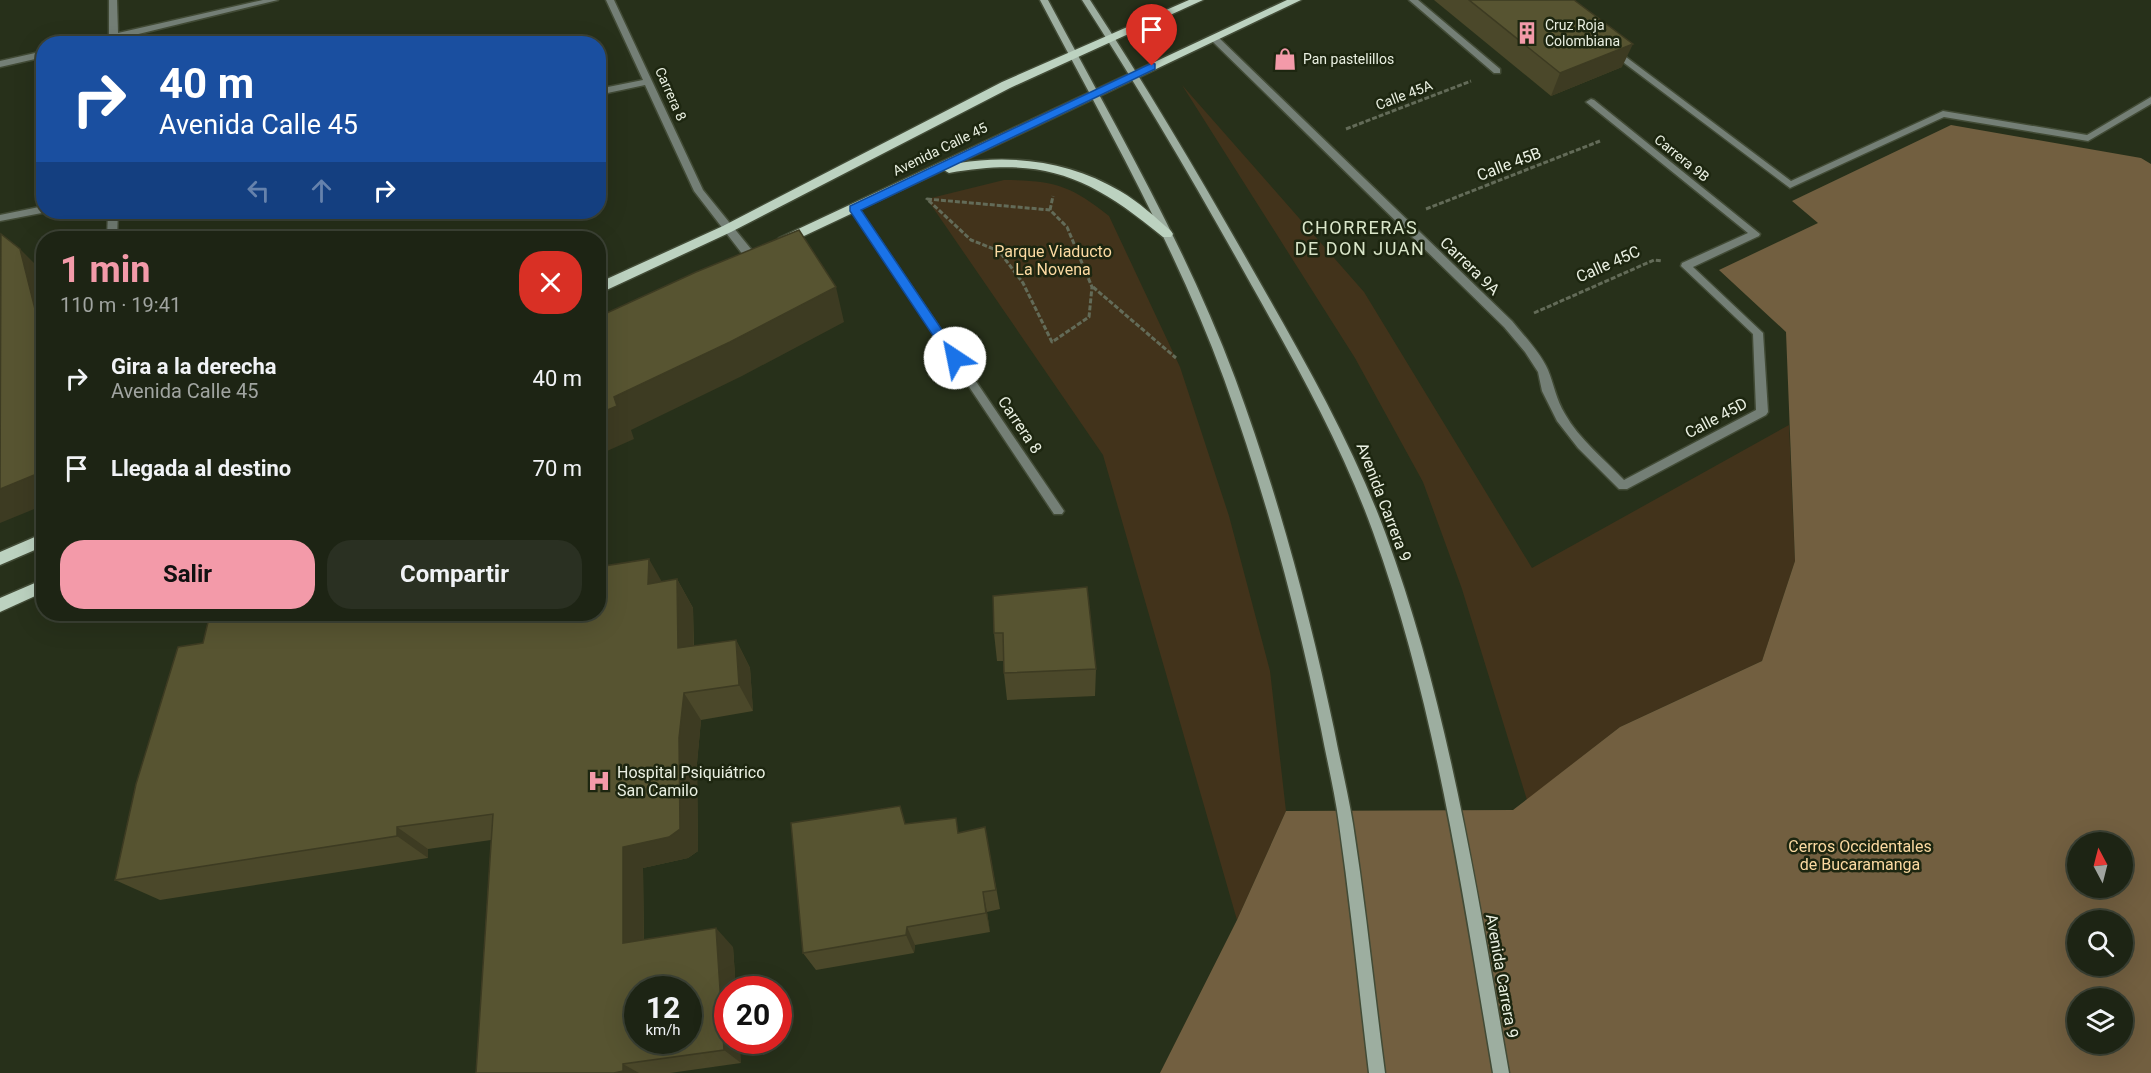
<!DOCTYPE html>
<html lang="es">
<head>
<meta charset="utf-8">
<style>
	:root { --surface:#1d2414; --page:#2a3022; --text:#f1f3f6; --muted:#a0a4a0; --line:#3b4134; --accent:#f39aa9 }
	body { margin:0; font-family:Roboto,sans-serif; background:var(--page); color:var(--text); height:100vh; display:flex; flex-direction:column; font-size:22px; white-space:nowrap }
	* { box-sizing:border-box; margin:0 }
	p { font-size:20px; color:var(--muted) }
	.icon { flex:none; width:33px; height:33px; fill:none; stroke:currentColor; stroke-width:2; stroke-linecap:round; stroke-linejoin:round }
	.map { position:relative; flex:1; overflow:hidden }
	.details { position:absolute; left:36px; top:231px; width:570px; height:390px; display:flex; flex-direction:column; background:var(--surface); border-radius:24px; box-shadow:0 6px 24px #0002,0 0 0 2px var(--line) }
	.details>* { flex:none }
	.banner { position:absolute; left:36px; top:36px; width:570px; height:183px; border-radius:24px; box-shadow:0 6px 24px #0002,0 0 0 2px var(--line); background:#1a4fa0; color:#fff; overflow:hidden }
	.needle { width:39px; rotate:353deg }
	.controls { position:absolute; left:2067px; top:832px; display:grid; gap:12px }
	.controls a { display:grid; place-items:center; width:66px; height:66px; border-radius:50%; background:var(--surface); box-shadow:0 6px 24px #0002,0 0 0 2px var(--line); font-size:30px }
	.speed { position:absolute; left:624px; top:976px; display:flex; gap:12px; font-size:30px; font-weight:700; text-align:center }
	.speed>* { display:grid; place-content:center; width:78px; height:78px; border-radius:50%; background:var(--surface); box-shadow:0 6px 24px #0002,0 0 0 2px var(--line); line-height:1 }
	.speed small { font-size:15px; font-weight:400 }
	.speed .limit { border:9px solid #d22; background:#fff; color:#111 }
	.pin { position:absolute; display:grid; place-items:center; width:51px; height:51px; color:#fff; margin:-62px -26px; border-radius:50% 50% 50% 0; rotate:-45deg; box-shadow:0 0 6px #0007 }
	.pin .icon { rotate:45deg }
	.me { position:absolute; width:66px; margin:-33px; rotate:326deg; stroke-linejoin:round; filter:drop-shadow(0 0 4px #0008) }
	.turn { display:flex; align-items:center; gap:21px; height:126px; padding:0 24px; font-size:27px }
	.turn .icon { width:78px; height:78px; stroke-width:2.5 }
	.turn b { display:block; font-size:42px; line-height:51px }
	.lanes { display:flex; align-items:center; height:57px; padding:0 24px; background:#0003; justify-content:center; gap:30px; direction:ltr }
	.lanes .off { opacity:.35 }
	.round { display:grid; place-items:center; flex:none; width:63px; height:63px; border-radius:24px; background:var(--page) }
	.overview { display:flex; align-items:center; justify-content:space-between; height:102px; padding:0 24px }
	h1 { font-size:36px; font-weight:700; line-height:45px; color:var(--accent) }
	.primary-button { display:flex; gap:12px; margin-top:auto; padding:12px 24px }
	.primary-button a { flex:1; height:69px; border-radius:24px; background:var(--accent); color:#111; font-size:24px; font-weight:700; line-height:69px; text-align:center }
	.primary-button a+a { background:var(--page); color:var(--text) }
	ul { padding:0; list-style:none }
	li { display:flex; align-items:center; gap:18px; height:90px; padding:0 24px }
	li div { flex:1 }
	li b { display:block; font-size:22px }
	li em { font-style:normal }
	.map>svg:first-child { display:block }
	.green { fill:#42331b }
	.forest { fill:#725f40; fill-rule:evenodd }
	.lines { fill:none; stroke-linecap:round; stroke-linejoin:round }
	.lane-casing { stroke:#424b36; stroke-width:3 }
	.street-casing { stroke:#424b36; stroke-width:3 }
	.secondary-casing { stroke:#424b36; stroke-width:3 }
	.primary-casing { stroke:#424b36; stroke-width:3 }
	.path { stroke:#636b58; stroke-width:3; stroke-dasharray:5 2; stroke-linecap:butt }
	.lane { fill:#747f76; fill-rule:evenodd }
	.street { fill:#747f76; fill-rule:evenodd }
	.secondary { fill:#9daea0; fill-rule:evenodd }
	.primary { fill:#bcd2c0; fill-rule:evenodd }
	.wall { fill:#4b482a }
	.shaded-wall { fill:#3d3b22 }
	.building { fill:#575431; stroke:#3d3b22; stroke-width:1.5; fill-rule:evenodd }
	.route { fill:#1a73e8; stroke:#114b97; stroke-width:1.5 }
	.labels { text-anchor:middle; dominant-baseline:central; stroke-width:5; stroke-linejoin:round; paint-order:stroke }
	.far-poi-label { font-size:14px; fill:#eaf0e2; stroke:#1d2610; text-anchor:start }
	.far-street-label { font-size:14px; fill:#eaf0e2; stroke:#1d2610 }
	.street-label { font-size:16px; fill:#eaf0e2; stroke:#1d2610 }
	.park-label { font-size:16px; fill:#fcdaa2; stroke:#1d2610 }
	.poi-label { font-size:16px; fill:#eaf0e2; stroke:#1d2610; text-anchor:start }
	.neighbourhood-label { font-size:18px; letter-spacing:1.5px; fill:#dae6ca; stroke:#1d2610 }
</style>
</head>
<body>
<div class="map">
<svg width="2151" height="1073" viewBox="0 0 2151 1073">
	<rect width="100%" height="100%" fill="#27301a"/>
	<!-- green -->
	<g class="green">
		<path d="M1182,85L1364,292L1532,568L1789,425L1795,561L1762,661L1620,727L1527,800L1462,589L1423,482L1355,358Z"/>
		<path d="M1004,180C1052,180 1071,185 1109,216L1180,367L1229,516L1270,671L1286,811L1237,920L1103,455L927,199Z"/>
	</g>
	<!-- forest -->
	<path class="forest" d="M1951,125L2141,158L2151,164V1073H1160L1237,920L1286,811L1513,810L1620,727L1762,661L1795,561L1786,332L1719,270L1818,223L1792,201ZM2078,843H2122V888H2078ZM2078,921H2122V966H2078ZM2078,999H2122V1044H2078Z"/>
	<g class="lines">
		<!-- lane casing -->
		<g class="lane-casing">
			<g id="lane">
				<path d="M1614,48L1791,181L1943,111L2087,135L2151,97V104L2088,141L1944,117L1790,188L1611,53L1610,51Z"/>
				<path d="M854,205L857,206L1062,508L1064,511L1062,514H1054L851,210V206Z"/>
			</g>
		</g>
		<!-- street casing -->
		<g class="street-casing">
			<g id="street">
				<path d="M109,0H117L118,33L263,0H278L118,39V44H110V41L98,44H80L109,35Z"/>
				<path d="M606,0H614L703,190L755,254V260H747L694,191L645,85L598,95V89L643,80Z"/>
				<path d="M1409,0H1418L1500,69V73H1494Z"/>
				<path d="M1214,35L1217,36L1512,321C1524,336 1540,352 1548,370C1554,385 1556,399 1565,414C1579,439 1604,459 1624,480L1756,410L1753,334L1681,266L1682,263L1748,233L1586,102L1591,99L1594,100L1760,234L1759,236L1693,267L1763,333L1768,412L1766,415L1627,489H1619L1578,448L1557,421L1542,391L1538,372L1525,352L1504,327L1211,40L1210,38Z"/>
				<path d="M44,51V57L0,67V61Z"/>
				<path d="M44,206V212H47L0,221V215Z"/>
				<path d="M108,212H118L117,238H107Z"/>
			</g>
		</g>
		<!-- secondary casing -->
		<g class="secondary-casing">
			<g id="secondary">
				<path d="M1040,0H1048C1114,124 1186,246 1235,378C1277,492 1309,610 1334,729C1340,761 1348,792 1353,824C1366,907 1374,990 1385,1073H1369C1359,990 1351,907 1339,824C1335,793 1327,761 1321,729C1297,611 1265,493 1224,379C1176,247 1105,124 1040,0Z"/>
				<path d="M1082,0H1090C1151,93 1207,189 1262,286C1307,365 1353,446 1385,532C1449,706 1477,891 1509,1073H1493C1462,891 1436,707 1373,532C1342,446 1297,366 1252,286C1198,189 1142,93 1082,0Z"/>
			</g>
		</g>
		<!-- primary casing -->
		<g class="primary-casing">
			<g id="primary">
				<path d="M1189,0H1203L1010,88L731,232L598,294V283L723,226L1002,82Z"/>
				<path d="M1287,0H1301L959,163C1014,154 1072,162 1120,191C1139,202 1155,217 1171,231L1173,234L1171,237H1163C1090,177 1045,156 949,173L944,170L787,244H779L777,241L779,238Z"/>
				<path d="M44,533V546L0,565V552Z"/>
				<path d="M44,579V592L0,612V598Z"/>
			</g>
		</g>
		<!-- path -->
		<g class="path">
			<path d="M1346,129L1471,81"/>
			<path d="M927,199L1050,210L1067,227L1092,287L1089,317L1052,342L1023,283L999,251L971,240Z"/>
			<path d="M1426,209L1600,141"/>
			<path d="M1050,210L1053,196"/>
			<path d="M1093,287L1176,358"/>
			<path d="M1534,313L1654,260L1662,261"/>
		</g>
		<!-- lane -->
		<use href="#lane" class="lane"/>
		<!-- street -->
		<use href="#street" class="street"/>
		<!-- secondary -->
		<use href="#secondary" class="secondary"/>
		<!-- primary -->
		<use href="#primary" class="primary"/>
	</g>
	<!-- wall -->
	<g class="wall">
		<path d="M1434,0H1574L1622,67L1551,96Z"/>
		<path d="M677,579L693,608L694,646L736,640L750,668L753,711L701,720L697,763L698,851L688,858L643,868L644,940L733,947L736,990H728L741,1063L670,1073H476L491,840L428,849V858L160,900L115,880L662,582Z"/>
		<path d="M993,596L1096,669L1095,696L1007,700L1004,673L1003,661H997L994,633Z"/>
		<path d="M907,824L960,833L985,827L1000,909L987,912L990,932L915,945L914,953L816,970L803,953Z"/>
	</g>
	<!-- shaded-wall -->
	<g class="shaded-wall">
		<path d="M1633,44L1622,67L1551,96L1560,73Z"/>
		<path d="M20,249L44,273V345Z"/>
		<path d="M836,287L844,322L742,376L631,430L634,439L598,455V414L614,397Z"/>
		<path d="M44,471V505L0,523V489Z"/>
		<path d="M649,559L666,589L648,584Z"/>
		<path d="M677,579L693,608L694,676L678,648Z"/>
		<path d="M736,640L750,668L753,711L739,685Z"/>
		<path d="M684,693L701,720L697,763L698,851L688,858L643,868L644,961L623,943V847L679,738Z"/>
		<path d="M397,827L428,849V858L397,836Z"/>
		<path d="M983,892L987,912L990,932L986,913Z"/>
		<path d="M907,927L915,945L914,953L906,935Z"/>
		<path d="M716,928L733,947L736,990H728V1041H740L741,1063L724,1050Z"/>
		<path d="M623,1064L639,1073H614Z"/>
	</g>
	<!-- building -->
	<g class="building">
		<path d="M1469,0H1574L1633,44L1560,73Z"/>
		<path d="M799,230L836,287L730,342L614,397L617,406L598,414V317L696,272Z"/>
		<path d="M1,234L20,249L44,345V471L0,489Z"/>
		<path d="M649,559L648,584L677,579L678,648L736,640L739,685L684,693L679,738L680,829L669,837L623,847V943L716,928L724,1050L623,1064V1071L614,1073H476L493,814L397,827V836L115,880L136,784L178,647L203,643L210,614H598V567ZM638,990H688V1041H638Z"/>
		<path d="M1087,587L1096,669L1004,673L1003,633H994L993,596Z"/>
		<path d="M900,806L905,824L956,818L958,833L985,827L996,890L983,892L986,913L907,927L906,935L803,953L791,823Z"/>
	</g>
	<!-- route -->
	<path class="route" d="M1152,63L1155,64V69L861,210L961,358L955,363L950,361L850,211V206Z"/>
	<!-- icons -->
	<defs>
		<g id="building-bare" transform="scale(1.8)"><path d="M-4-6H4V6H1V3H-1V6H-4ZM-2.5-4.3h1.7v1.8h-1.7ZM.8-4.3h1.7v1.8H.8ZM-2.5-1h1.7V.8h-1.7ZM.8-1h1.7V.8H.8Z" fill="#f39aa9" stroke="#1d2610" stroke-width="2.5" paint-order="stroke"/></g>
		<g id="shop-bare" transform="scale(1.8)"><path d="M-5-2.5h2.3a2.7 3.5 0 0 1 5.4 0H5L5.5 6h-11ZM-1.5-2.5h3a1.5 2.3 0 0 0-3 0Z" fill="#f39aa9" stroke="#1d2610" stroke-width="2.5" paint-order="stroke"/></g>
		<g id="hospital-bare" transform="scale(1.8)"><path d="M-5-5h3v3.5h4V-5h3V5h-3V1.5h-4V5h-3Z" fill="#f39aa9" stroke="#1d2610" stroke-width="2.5" paint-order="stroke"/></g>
	</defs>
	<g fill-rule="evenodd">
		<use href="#building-bare" x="1527" y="33"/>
		<use href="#shop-bare" x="1285" y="59"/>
		<use href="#hospital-bare" x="599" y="781"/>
	</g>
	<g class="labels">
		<!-- far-poi labels -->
		<g class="far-poi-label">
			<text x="1545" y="25">Cruz Roja<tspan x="1545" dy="16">Colombiana</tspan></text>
			<text x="1303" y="59">Pan pastelillos</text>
		</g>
		<!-- far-street labels -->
		<g class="far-street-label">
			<text transform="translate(671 94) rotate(66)">Carrera 8</text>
			<text transform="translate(1404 95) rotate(-21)">Calle 45A</text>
			<text transform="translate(940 149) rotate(-26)">Avenida Calle 45</text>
			<text transform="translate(1682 158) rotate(39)">Carrera 9B</text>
		</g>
		<!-- street labels -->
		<g class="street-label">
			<text transform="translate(1509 164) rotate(-21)">Calle 45B</text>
			<text transform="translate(1608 264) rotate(-24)">Calle 45C</text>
			<text transform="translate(1470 266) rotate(44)">Carrera 9A</text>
			<text transform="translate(1716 418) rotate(-28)">Calle 45D</text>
			<text transform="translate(1020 425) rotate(56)">Carrera 8</text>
			<text transform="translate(1384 502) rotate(69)">Avenida Carrera 9</text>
			<text transform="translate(1502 976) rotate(80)">Avenida Carrera 9</text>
		</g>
		<!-- park labels -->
		<g class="park-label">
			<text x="1053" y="251">Parque Viaducto<tspan x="1053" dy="18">La Novena</tspan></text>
			<text x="1860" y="846">Cerros Occidentales<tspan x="1860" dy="18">de Bucaramanga</tspan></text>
		</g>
		<!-- poi labels -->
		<g class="poi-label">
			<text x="617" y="772">Hospital Psiquiátrico<tspan x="617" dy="18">San Camilo</tspan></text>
		</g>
		<!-- neighbourhood labels -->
		<g class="neighbourhood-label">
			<text x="1360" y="227">CHORRERAS<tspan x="1360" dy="21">DE DON JUAN</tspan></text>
		</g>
	</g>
</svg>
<div class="controls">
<a><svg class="needle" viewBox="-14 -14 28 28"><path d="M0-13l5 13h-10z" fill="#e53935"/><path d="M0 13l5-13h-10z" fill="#a0a4a0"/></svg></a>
<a><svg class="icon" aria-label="search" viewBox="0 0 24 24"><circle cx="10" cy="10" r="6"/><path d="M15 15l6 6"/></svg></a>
<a><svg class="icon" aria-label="layers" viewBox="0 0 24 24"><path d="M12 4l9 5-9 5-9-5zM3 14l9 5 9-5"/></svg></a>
</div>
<div class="speed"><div>12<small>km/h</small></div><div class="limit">20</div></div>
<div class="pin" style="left:1152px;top:66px;background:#d93025"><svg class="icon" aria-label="arrive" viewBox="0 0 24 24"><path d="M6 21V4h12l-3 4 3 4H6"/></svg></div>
<svg class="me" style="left:955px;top:358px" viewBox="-20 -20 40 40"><circle r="19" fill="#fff"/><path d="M0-13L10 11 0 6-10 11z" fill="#1a73e8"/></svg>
<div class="banner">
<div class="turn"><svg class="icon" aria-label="right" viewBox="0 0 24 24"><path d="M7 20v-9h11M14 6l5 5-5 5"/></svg><div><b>40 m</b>Avenida Calle 45</div></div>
<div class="lanes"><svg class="icon off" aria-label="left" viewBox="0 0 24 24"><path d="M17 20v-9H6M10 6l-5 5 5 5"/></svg><svg class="icon off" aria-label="ahead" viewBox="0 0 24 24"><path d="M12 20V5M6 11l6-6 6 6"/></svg><svg class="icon" aria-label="right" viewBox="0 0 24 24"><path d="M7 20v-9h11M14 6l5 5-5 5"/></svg></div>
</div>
<section class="details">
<div class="overview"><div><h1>1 min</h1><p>110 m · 19:41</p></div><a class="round" style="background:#d93025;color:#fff"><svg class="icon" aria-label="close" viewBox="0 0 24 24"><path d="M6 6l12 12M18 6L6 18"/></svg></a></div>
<ul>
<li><svg class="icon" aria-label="right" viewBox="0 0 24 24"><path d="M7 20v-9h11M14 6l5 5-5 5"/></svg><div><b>Gira a la derecha</b><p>Avenida Calle 45</p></div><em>40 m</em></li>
<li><svg class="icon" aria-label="arrive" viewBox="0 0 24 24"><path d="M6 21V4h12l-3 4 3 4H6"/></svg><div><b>Llegada al destino</b></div><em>70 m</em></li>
</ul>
<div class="primary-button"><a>Salir</a><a>Compartir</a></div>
</section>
</div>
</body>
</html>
